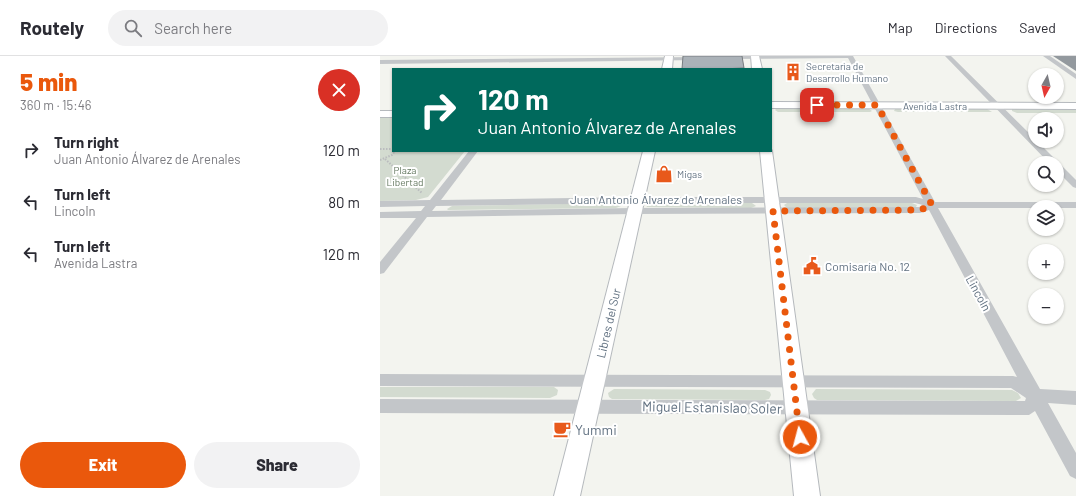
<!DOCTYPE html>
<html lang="en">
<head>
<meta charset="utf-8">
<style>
	:root { --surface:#fff; --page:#f2f2f3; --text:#2b2b33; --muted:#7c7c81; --line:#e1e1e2; --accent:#ea580c }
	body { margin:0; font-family:Barlow,sans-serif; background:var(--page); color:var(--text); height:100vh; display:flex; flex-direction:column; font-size:15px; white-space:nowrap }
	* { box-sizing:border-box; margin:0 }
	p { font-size:13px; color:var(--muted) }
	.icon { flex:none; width:22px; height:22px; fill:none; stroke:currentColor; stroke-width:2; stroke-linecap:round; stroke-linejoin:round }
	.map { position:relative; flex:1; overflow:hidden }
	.side { display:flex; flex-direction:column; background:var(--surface); width:380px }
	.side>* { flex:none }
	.banner { position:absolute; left:12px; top:12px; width:380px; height:84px; border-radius:0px; box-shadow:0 1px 3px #0004; background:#00695c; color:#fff; overflow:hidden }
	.needle { width:26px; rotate:188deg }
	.buttons { position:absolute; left:648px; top:12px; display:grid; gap:8px }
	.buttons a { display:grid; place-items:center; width:36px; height:36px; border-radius:50%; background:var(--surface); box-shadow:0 1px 3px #0004; font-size:20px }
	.pin { position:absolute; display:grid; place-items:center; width:34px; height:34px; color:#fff; margin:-17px; border-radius:8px; box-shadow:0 2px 6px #0006 }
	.me { position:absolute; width:44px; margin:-22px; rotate:353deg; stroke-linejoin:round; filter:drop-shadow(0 0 3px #0008) }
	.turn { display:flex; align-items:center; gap:14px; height:84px; padding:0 20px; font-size:18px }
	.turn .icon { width:52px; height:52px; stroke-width:2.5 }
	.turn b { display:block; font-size:28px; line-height:34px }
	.round { display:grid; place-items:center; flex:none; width:42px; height:42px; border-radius:21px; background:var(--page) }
	.headline { display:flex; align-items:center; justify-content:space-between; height:68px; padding:0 20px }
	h1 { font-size:24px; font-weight:800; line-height:30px; color:var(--accent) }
	.button { display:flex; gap:8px; margin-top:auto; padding:8px 20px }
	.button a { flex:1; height:46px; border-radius:24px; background:var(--accent); color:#fff; font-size:16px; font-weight:800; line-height:46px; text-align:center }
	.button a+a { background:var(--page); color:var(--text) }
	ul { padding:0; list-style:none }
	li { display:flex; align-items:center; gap:12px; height:52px; padding:0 20px }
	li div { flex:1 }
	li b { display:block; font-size:15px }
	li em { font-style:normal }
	header { display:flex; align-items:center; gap:24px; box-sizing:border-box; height:56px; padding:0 20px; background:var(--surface); border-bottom:1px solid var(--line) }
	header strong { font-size:19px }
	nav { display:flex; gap:22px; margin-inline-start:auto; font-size:14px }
	.search { width:280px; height:36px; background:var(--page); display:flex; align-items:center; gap:10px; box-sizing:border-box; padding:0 14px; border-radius:22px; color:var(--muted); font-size:15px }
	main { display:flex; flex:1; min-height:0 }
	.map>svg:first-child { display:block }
	.green { fill:#d3dbd0 }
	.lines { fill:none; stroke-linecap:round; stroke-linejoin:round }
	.secondary-casing { stroke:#b5b9bd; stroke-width:2 }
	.path { stroke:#babcbe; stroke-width:2; stroke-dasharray:1.5 1.5; stroke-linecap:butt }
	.street { fill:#c3c6c9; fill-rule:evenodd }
	.secondary { fill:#fff; fill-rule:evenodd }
	.wall { fill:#93999e }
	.building { fill:#abb2b8; stroke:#787d81 }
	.route { stroke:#ea580c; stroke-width:7; stroke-dasharray:0 12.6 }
	.labels { text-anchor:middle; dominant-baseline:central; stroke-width:4; stroke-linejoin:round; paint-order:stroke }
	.far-poi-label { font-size:10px; fill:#617181; stroke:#fff; text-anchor:start }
	.far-street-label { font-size:10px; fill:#617181; stroke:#fff }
	.far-park-label { font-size:10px; fill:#647860; stroke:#fff }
	.street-label { font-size:12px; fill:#617181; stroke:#fff }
	.poi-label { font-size:12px; fill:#617181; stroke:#fff; text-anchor:start }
	.near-street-label { font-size:14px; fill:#617181; stroke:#fff }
	.near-poi-label { font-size:14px; fill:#617181; stroke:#fff; text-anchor:start }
</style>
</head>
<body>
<header>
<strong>Routely</strong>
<div class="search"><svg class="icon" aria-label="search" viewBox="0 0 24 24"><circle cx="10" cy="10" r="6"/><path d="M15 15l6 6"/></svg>Search here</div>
<nav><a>Map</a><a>Directions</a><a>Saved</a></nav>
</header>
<main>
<section class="side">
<div class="headline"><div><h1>5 min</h1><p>360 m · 15:46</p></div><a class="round" style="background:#d93025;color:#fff"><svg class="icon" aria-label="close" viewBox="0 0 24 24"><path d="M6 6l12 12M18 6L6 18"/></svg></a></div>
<ul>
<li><svg class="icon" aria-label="right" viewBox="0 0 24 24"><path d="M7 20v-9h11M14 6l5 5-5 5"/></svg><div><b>Turn right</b><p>Juan Antonio Álvarez de Arenales</p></div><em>120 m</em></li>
<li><svg class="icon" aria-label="left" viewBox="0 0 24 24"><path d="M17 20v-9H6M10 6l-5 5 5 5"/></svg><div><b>Turn left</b><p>Lincoln</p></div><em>80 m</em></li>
<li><svg class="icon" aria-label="left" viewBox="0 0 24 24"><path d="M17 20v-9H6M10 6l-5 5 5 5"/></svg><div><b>Turn left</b><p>Avenida Lastra</p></div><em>120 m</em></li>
</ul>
<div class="button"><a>Exit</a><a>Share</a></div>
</section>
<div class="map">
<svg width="696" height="440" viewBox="0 0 696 440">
	<rect width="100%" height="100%" fill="#f3f4ef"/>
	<!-- green -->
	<g class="green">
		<path d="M397,52H488L492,55L490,56H398L395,54Z"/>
		<path d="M515,53H607L612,56H518L514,55Z"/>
		<path d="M632,53H696V57H637L632,55Z"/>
		<path d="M0,59H13V95H85L48,141L36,144L0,145Z"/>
		<path d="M238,147L241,150L236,152L68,154L67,153L72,150Z"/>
		<path d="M270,147H372L376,150L371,152L267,151L266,149Z"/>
		<path d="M407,147H532L537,149L536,151L407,152L404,149Z"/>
		<path d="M0,331H174L178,334L177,339L170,342L0,341Z"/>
		<path d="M234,333L385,334L390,336L391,339L389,343L385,344L232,343L229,341L228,337Z"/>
		<path d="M436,333L632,334L638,337L641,342L636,345L437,344L434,342L432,338Z"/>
	</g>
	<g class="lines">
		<!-- secondary casing -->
		<g class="secondary-casing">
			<g id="secondary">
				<path d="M285,0H293L292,13H282Z"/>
				<path d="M371,0H379L382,13H372Z"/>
				<path d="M391,46L696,47V53L391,52Z"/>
				<rect x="0" y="55" width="13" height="6"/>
				<path d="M391,93L392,95L440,440H414L380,95H391Z"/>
				<path d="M263,95H275L200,440H174Z"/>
			</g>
		</g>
		<!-- path -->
		<g class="path">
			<path d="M0,93H13"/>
			<path d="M5,103L42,137"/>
			<path d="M0,104L12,99L15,95"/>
		</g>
		<!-- street -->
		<g class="street">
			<path d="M345,0H473L555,146H696V152H558L660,333L696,335V349L668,347L696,397V423L690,420L655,355L649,359L0,357V343L645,345L646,342L631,332L0,330V318L633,320L637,321L549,154L540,157L254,158L47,161L4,217L0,218V206L36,162H0V156L41,155L45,150L0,151V145L50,144L89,95H98L61,144L257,141H536L543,143L468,2L347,3L345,2ZM257,147H535L543,149L539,151L254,152L52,155L56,150Z"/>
			<path d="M565,0H571L655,83V85H657L696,124V132L693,131L677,115V107H669Z"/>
			<path d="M663,0H670L696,18V23Z"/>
			<path d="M321,1L322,2L319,4L0,8V4Z"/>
		</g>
		<!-- secondary -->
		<use href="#secondary" class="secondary"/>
	</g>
	<!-- wall -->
	<g class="wall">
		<path d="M362,0L364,13H302Z"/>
		<path d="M673,0H696V15Z"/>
	</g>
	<!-- building -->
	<path class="building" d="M303,0H362L364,12L341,13H302Z"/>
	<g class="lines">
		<!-- route -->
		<path class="route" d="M420,381L393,155L540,154L552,149L497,49H437"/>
	</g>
	<!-- icons -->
	<defs>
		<g id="building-bare" transform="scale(1.38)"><path d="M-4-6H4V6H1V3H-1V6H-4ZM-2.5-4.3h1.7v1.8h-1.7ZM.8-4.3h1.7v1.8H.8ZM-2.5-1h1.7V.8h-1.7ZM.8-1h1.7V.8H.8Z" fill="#e8591b" stroke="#fff" stroke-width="2.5" paint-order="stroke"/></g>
		<g id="shop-bare" transform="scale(1.38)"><path d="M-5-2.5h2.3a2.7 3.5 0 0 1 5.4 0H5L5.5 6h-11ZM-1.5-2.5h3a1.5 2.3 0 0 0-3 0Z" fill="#e8591b" stroke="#fff" stroke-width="2.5" paint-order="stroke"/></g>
		<g id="civic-bare" transform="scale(1.38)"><path d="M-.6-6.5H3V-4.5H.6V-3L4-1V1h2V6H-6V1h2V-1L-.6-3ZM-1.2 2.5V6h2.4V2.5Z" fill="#e8591b" stroke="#fff" stroke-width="2.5" paint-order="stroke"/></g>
		<g id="cafe-bare" transform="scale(1.38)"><path d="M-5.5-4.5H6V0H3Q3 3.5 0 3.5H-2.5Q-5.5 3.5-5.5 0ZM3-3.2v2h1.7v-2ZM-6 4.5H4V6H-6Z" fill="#e8591b" stroke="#fff" stroke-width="2.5" paint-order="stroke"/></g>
	</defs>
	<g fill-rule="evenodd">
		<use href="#building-bare" x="413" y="16"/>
		<use href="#shop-bare" x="284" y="118"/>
		<use href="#civic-bare" x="432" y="210"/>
		<use href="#cafe-bare" x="182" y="373"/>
	</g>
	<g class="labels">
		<!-- far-poi labels -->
		<g class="far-poi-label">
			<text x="426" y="10">Secretarìa de<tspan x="426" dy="12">Desarrollo Humano</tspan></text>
			<text x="297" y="118">Migas</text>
		</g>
		<!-- far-street labels -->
		<g class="far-street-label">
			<text x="555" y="50">Avenida Lastra</text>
		</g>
		<!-- far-park labels -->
		<g class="far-park-label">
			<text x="25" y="114">Plaza<tspan x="25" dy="12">Libertad</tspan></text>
		</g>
		<!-- street labels -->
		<g class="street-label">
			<text x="276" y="143">Juan Antonio Álvarez de Arenales</text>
			<text transform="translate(599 237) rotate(61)">Lincoln</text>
			<text transform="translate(228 267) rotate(-77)">Libres del Sur</text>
		</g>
		<!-- poi labels -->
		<g class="poi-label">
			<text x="445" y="210">Comisaría No. 12</text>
		</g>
		<!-- near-street labels -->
		<g class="near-street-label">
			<text transform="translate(332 351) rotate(1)">Miguel Estanislao Soler</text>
		</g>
		<!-- near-poi labels -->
		<g class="near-poi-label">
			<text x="195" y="373">Yummi</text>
		</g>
	</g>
</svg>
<div class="buttons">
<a><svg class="needle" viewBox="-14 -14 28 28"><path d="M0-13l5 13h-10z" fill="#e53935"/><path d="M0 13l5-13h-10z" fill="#7c7c81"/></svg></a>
<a><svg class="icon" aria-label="sound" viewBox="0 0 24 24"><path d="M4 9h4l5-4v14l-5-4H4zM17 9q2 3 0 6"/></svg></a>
<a><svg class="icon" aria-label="search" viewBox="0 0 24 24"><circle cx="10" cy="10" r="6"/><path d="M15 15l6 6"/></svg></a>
<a><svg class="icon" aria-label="layers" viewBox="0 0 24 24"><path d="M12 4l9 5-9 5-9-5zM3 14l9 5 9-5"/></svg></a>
<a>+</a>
<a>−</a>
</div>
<div class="pin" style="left:437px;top:49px;background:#d93025"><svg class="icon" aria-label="arrive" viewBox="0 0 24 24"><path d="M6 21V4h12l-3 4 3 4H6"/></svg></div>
<svg class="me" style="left:420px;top:381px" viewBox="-20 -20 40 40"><circle r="17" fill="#ea580c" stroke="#fff" stroke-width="3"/><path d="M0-11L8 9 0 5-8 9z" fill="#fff"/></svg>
<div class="banner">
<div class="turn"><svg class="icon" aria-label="right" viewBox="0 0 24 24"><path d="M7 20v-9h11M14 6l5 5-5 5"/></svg><div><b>120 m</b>Juan Antonio Álvarez de Arenales</div></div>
</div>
</div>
</main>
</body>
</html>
